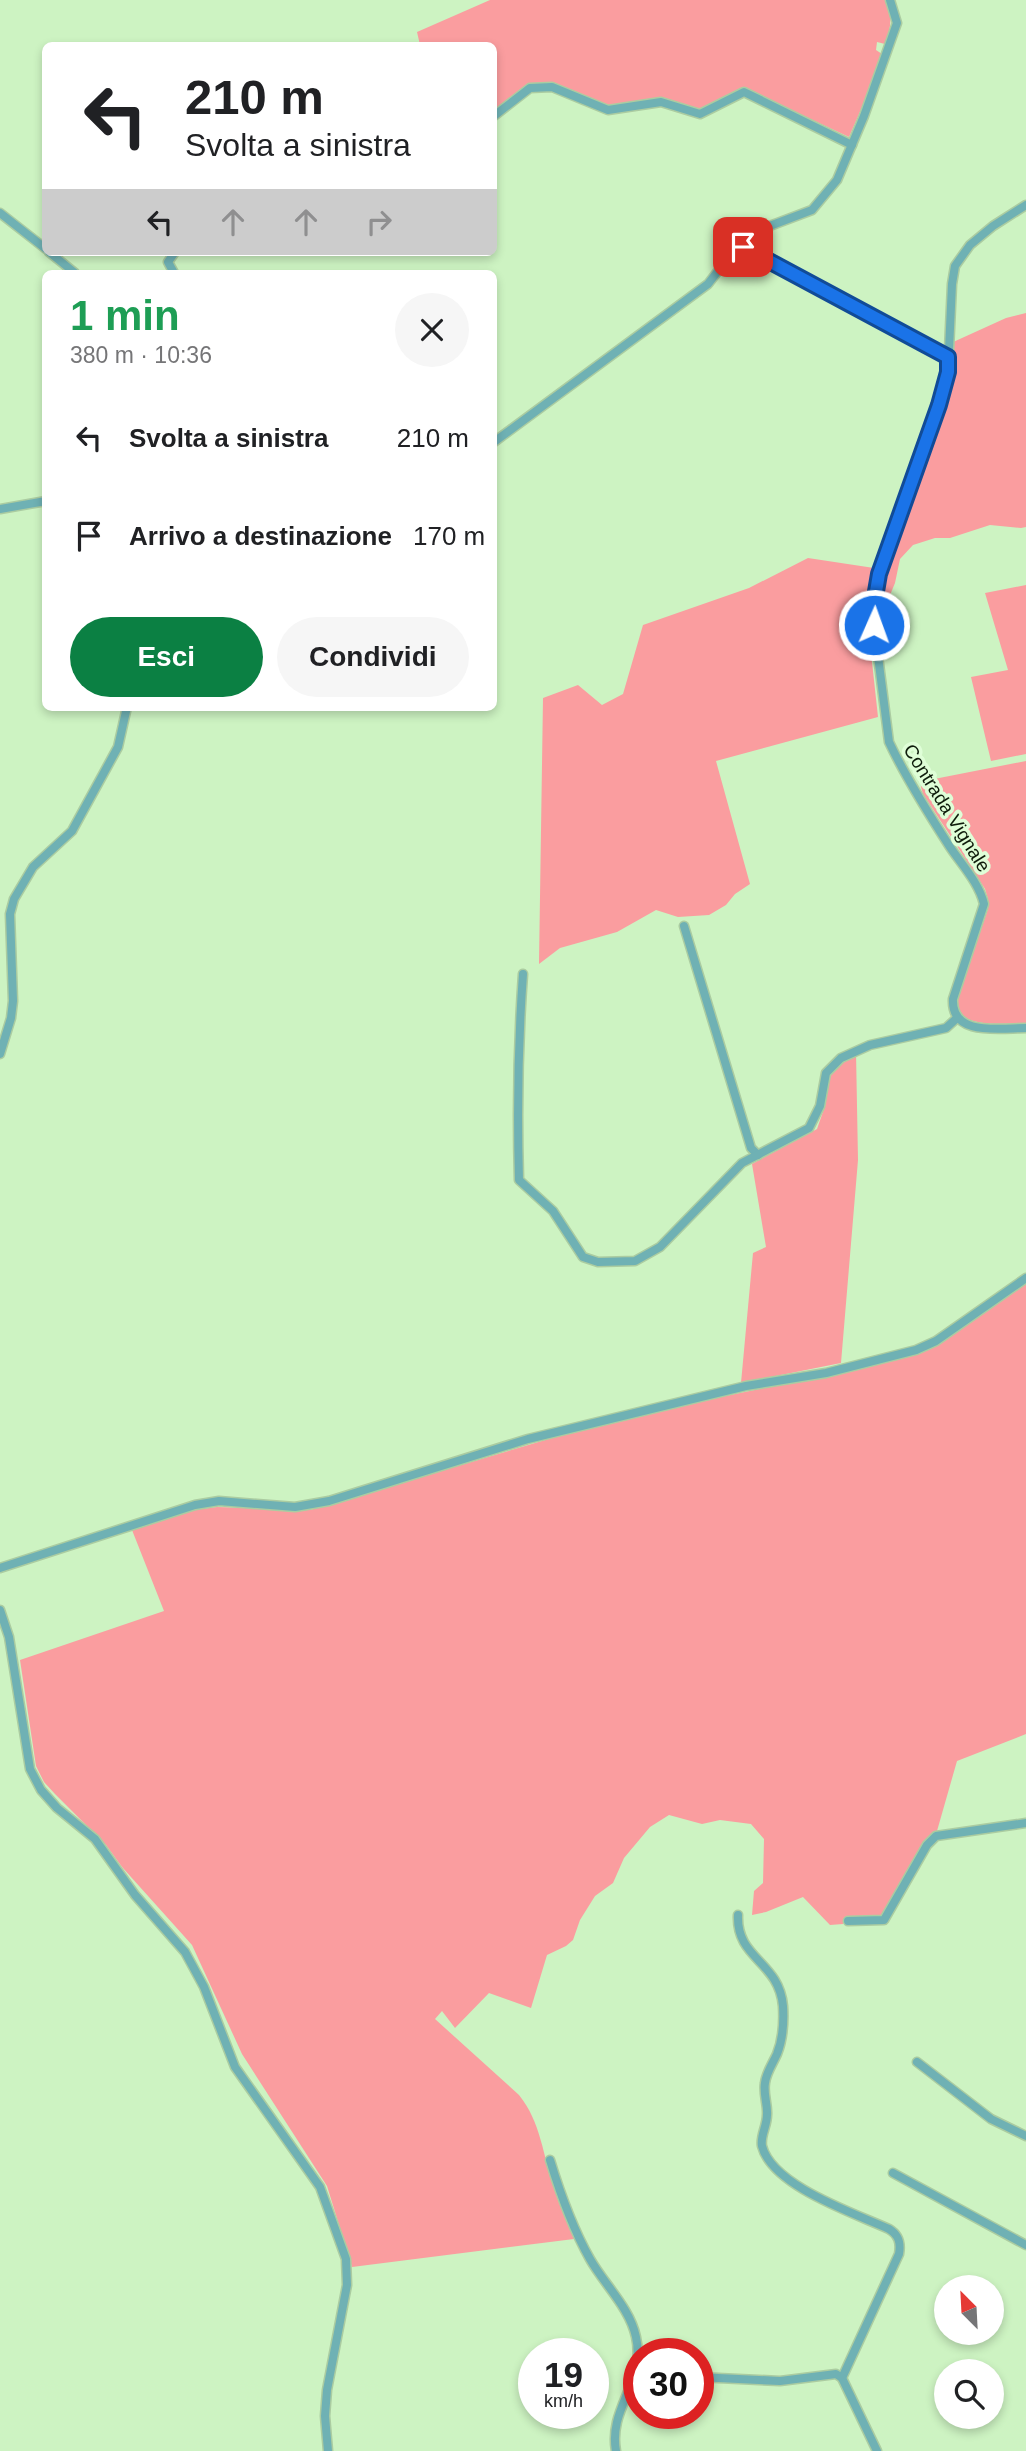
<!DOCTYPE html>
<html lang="it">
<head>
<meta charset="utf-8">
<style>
	:root { --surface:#fff; --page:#f6f6f6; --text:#202124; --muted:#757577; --accent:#0b8043 }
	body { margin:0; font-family:Helvetica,sans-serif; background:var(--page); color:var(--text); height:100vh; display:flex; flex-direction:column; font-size:26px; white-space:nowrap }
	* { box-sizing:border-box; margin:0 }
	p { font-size:23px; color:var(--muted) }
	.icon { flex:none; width:38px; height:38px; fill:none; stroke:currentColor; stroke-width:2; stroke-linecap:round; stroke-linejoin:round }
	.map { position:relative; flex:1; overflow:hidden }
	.details { position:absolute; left:42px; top:270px; width:455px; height:441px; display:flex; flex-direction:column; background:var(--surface); border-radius:10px; box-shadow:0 4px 10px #0003 }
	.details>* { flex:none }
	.guide { position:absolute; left:42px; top:42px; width:455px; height:214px; border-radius:10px; box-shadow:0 4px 10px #0003; background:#fff; color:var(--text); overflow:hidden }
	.needle { width:46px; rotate:336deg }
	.controls { position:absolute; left:934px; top:2275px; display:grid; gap:14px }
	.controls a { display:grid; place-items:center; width:70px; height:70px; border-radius:50%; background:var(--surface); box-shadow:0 4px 10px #0003; font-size:35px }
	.speed { position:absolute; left:518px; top:2338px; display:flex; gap:14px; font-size:35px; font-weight:700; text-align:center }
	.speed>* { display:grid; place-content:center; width:91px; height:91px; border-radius:50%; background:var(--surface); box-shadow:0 4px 10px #0003; line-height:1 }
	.speed small { font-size:18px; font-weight:400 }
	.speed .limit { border:10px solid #d22; background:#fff; color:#111 }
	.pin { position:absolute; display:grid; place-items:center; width:60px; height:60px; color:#fff; margin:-30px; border-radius:14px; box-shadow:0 4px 10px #0006 }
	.me { position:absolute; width:77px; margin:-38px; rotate:2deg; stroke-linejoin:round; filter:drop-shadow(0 0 5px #0008) }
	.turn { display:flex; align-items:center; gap:24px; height:147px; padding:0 28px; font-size:32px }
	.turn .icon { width:91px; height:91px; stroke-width:2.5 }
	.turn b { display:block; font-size:49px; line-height:60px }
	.lanes { display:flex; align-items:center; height:66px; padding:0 28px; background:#0003; justify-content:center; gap:35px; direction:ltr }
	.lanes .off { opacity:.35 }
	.round { display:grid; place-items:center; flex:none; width:74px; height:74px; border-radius:37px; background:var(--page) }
	.overview { display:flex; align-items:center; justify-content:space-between; height:119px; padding:0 28px }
	h1 { font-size:42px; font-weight:700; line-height:52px; color:#1e9e55 }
	.button { display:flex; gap:14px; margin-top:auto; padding:14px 28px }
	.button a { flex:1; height:80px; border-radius:42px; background:var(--accent); color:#fff; font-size:28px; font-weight:700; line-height:80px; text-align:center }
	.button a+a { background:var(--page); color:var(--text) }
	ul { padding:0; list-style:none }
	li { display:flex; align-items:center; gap:21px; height:98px; padding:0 28px }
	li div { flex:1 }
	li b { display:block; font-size:26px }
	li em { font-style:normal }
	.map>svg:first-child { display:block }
	.green { fill:#fa9d9f }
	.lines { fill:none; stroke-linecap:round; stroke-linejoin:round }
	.minor-casing { stroke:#abcca1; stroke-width:11 }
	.minor { stroke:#6fb1b4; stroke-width:8 }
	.route-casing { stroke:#114b97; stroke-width:18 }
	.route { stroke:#1a73e8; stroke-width:12 }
	.labels { text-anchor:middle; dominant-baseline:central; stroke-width:7; stroke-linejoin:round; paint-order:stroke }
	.street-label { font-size:19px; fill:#0e1c0b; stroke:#dffed7 }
</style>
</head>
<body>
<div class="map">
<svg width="1026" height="2451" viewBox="0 0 1026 2451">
	<rect width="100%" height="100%" fill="#cdf3c2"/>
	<!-- green -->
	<g class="green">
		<path d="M490,0H886C893,16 891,28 885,44L877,42L876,50L882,54L883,59L849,137L744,88L699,109L659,98L606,108L552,83L528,86L494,112V46L420,45L417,32Z"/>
		<path d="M1026,313V527L1021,528L990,525L950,538H935L913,545L900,559L895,583L885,607L888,615L879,618V595L884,572L945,403L952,372L951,343L1006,318Z"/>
		<path d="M808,558L874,568L866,607L878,717L716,761L750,884L735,894L726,905L709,915L678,917L656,910L617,932L560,948L539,964L543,698L578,685L602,705L623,694L643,625L749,588Z"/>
		<path d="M1026,585V754L991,761L971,677L1008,670L985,593Z"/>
		<path d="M1026,761V1023C1004,1023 978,1028 959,1014L957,998L988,909V899L985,889L923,794L921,787L924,781Z"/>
		<path d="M856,1052L858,1160L841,1363L741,1383L753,1253L766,1247L752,1164L817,1129L825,1106L829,1075L843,1060Z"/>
		<path d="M1026,1283V1734L957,1761L937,1831L925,1842L882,1917L844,1918L843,1924L830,1925L803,1897L766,1912L752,1915L754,1891L763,1883L764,1839L751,1824L720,1820L702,1824L669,1815L650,1827L624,1858L613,1883L595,1896L580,1920L573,1940L566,1946L547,1955L531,2008L489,1993L455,2028L442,2011L435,2019L519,2095C541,2122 543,2156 554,2188C559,2205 567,2222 574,2239L352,2267L327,2186L242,2054L192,1945L122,1867L106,1845L55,1794L44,1782L36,1766L20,1660L164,1611L132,1530L193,1510L217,1507L310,1510L552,1438L687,1404L883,1363L917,1353L939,1344Z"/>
	</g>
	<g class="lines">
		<!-- minor casing -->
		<g class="minor-casing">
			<g id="minor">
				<path d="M494,116L530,88L552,87L608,110L661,102L700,114L744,92L852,145"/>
				<path d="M1026,205L993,226L970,245L955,266L952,284L948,372L939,406L875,591L874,625L889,742C906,778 928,813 950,847C962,865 979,883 984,904L953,999C951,1037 1000,1028 1026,1028"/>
				<path d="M0,213L46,249"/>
				<path d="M743,247L948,357"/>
				<path d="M49,252L75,273"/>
				<path d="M174,273L168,262L175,252"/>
				<path d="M494,442L708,284L728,258L759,230L812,210L837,180L864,116L897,23L890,0"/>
				<path d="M0,509L46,501"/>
				<path d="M684,926L751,1148L758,1155"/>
				<path d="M523,974C518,1043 517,1111 519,1180L553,1211L583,1257L598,1262L635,1261L660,1247L742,1163L809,1128L820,1106L826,1073L841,1058L870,1045L946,1028L957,1018"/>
				<path d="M0,1054L11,1018L13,1001L10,914L14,899L33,867L72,831L118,747L127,707"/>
				<path d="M0,1568L195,1505L219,1501L295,1507L329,1501L528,1439L746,1386L826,1373L916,1350L936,1341L1026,1278"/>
				<path d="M0,1610L9,1637L30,1769L41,1790L57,1808L95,1839L135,1895L185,1952L204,1987L235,2067L320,2187L346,2259L347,2285L327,2390L325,2416L328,2451"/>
				<path d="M738,1915C736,1959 779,1961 783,2006C784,2022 783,2039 777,2054C773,2063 766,2073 765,2083C763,2094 768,2105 767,2115C767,2126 760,2136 762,2146C772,2186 854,2213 889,2229C899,2235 901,2243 899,2254L842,2378"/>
				<path d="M848,1921L884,1920L927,1845L936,1836L1026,1823"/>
				<path d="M917,2062L991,2119L1026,2136"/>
				<path d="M550,2160C560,2193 573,2229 590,2259C604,2284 630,2308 636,2337C646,2382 608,2408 616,2451"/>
				<path d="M893,2173L1026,2245"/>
				<path d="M698,2377L780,2381L836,2374L842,2378L877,2451"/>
			</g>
		</g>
		<!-- minor -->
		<use href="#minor" class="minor"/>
	</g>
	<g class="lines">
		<!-- route casing -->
		<g class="route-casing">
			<path id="route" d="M743,247L948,357V372L939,405L879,574L873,609L874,625"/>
		</g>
		<!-- route -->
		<use href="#route" class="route"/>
	</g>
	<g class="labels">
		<!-- street labels -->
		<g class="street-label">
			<text transform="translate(947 808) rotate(58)">Contrada Vignale</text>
		</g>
	</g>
</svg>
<div class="controls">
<a><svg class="needle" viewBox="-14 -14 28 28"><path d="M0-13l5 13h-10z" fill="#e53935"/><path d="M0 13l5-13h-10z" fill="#757577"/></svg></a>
<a><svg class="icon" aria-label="search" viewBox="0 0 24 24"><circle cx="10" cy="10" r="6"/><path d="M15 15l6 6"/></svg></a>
</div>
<div class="speed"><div>19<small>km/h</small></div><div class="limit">30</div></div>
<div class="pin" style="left:743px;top:247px;background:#d93025"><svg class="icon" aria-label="arrive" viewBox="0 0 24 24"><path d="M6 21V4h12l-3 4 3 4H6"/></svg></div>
<svg class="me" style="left:874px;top:625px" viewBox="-20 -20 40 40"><circle r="17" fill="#1a73e8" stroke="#fff" stroke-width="3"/><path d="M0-11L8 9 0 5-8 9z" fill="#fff"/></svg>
<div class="guide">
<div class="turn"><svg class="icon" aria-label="left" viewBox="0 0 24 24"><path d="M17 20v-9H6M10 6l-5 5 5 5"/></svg><div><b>210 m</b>Svolta a sinistra</div></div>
<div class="lanes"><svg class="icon" aria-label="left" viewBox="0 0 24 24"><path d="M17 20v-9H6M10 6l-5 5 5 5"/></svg><svg class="icon off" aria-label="ahead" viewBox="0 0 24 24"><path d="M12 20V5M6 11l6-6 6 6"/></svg><svg class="icon off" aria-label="ahead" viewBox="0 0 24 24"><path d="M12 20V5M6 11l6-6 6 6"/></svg><svg class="icon off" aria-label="right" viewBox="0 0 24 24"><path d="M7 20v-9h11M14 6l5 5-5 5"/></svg></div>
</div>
<section class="details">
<div class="overview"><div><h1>1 min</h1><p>380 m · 10:36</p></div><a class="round"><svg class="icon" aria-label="close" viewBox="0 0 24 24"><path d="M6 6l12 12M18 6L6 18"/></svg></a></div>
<ul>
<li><svg class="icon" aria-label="left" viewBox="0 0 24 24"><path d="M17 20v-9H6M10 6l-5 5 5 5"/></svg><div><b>Svolta a sinistra</b></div><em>210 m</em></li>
<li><svg class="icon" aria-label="arrive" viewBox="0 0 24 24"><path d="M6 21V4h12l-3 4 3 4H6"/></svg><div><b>Arrivo a destinazione</b></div><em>170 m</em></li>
</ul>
<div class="button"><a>Esci</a><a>Condividi</a></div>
</section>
</div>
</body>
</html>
